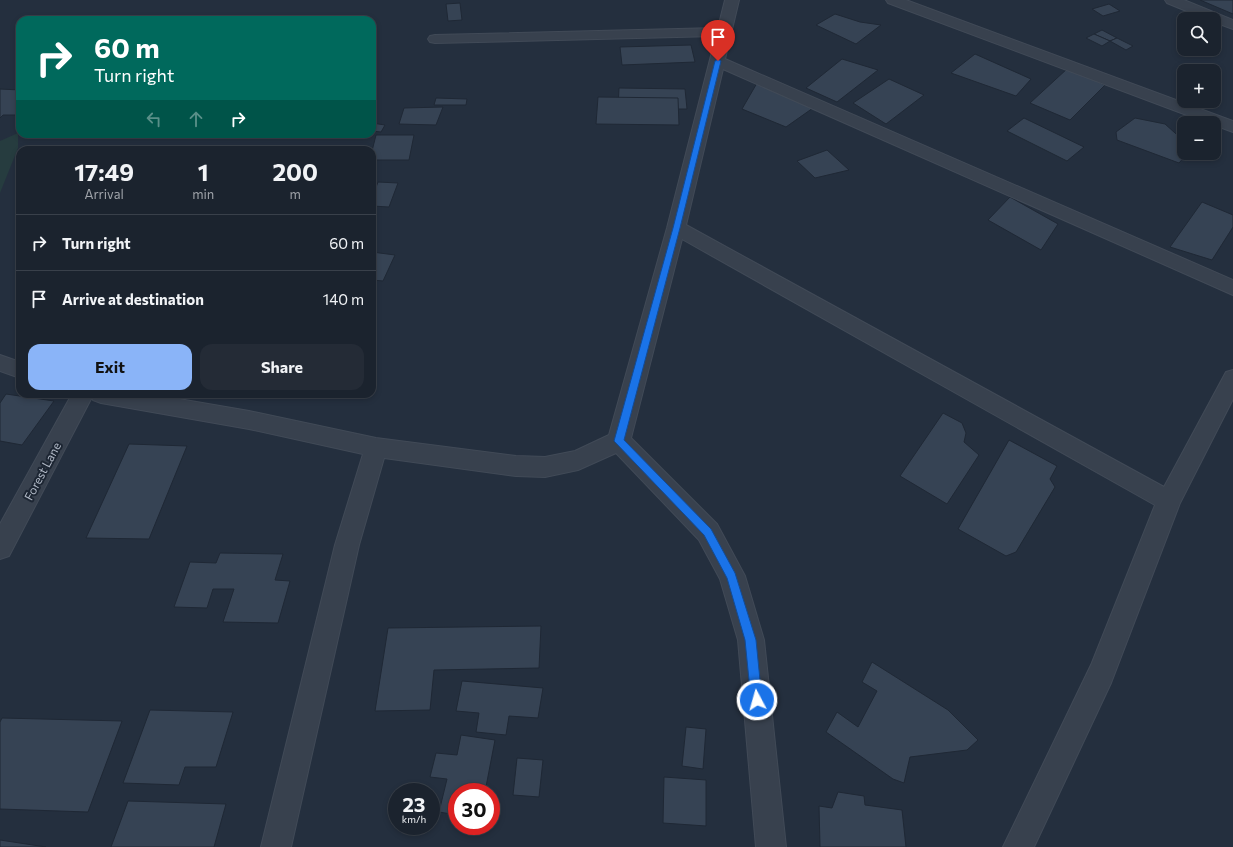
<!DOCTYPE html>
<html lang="en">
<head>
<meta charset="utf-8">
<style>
	:root { --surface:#1b232e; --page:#242b36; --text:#f1f3f6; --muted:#a0a4aa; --line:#39404a; --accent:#8ab4f8 }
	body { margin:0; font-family:Commissioner,sans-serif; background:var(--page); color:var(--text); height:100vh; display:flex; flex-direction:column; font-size:15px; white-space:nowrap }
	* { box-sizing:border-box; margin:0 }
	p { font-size:13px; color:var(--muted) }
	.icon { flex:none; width:22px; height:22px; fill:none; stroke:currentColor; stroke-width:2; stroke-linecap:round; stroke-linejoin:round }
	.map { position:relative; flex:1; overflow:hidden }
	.panel { position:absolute; left:16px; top:146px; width:360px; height:252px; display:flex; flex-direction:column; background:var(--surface); border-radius:12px; box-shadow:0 2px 6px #0003,0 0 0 1px var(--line) }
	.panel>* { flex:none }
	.banner { position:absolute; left:16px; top:16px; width:360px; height:122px; border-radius:12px; box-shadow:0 2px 6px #0003,0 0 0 1px var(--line); background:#00695c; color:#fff; overflow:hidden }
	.controls { position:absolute; left:1177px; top:12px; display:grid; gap:8px }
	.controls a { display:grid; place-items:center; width:44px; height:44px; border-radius:8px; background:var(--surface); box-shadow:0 2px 6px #0003,0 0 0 1px var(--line); font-size:20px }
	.speed { position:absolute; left:388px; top:783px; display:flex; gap:8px; font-size:20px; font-weight:700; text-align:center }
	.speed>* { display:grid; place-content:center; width:52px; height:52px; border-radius:50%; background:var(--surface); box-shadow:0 2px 6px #0003,0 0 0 1px var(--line); line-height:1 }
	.speed small { font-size:10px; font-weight:400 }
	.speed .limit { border:6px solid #d22; background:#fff; color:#111 }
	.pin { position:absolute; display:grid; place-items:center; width:34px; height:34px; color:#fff; margin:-41px -17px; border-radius:50% 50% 50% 0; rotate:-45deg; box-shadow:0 0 4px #0007 }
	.pin .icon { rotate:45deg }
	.me { position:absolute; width:44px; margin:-22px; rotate:354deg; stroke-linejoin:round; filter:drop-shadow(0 0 3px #0008) }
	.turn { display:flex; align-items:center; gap:14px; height:84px; padding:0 12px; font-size:18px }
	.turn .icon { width:52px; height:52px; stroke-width:2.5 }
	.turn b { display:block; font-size:28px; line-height:34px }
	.lanes { display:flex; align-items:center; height:38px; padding:0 12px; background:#0003; justify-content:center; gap:20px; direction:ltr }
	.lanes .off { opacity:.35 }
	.eta { display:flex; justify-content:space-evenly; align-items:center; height:68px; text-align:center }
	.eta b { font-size:24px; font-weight:700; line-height:28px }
	.primary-button { display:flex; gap:8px; margin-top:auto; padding:8px 12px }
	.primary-button a { flex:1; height:46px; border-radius:12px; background:var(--accent); color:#111; font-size:16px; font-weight:700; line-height:46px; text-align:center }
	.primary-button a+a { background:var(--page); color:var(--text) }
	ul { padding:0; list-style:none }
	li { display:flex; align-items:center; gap:12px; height:56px; padding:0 12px; border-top:1px solid var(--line) }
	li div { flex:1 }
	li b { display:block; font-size:15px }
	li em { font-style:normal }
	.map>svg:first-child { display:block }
	.green { fill:#263c3f }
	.building { fill:#364354; stroke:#1f2835 }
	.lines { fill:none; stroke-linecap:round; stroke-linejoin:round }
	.minor-casing { stroke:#414a57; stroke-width:2 }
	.minor { fill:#38414e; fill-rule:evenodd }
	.route { fill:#1a73e8; stroke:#114b97 }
	.labels { text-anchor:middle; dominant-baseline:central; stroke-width:4; stroke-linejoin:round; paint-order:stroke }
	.street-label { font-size:12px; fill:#b4bcc9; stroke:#1d2633 }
</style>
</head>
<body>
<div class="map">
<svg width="1233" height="847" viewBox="0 0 1233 847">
	<rect width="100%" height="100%" fill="#242f3e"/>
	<!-- green -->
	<path class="green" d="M18,133V148L0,193V141Z"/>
	<!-- building -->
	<g class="building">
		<path d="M1200,0H1233V14Z"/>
		<path d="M460,3L462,20L448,21L446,4Z"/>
		<path d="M1109,4L1120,11L1103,16L1092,9Z"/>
		<path d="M835,14L860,22L881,25L856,44L816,25Z"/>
		<path d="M1102,30L1117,38L1110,41L1094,34Z"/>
		<path d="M1094,34L1110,41L1102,46L1086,38Z"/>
		<path d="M1117,38L1133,46L1126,50L1110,41Z"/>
		<path d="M691,45L695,62L622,65L620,47Z"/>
		<path d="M975,54L1031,79L1016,96L951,73Z"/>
		<path d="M842,59L878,70L837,102L806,88Z"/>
		<path d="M1068,68L1105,85L1070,120L1030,103Z"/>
		<path d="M889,79L924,95L886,124L853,103Z"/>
		<path d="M757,83L813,108L786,127L742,109Z"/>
		<path d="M619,88L685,89L687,109H618Z"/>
		<path d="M0,89L20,90V115H3L0,118Z"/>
		<path d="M598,97L678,98L679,125L596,124Z"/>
		<path d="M436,98L467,99L466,105H434Z"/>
		<path d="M443,107L436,125L399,124L404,108Z"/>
		<path d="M1024,118L1084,147L1067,161L1007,131Z"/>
		<path d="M1135,118L1165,124L1184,141V153H1188L1179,163L1117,140L1116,132Z"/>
		<path d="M372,123L385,125L381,132L372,131Z"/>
		<path d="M376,135H414L409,160H372V151Z"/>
		<path d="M305,146L333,150H302Z"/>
		<path d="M827,150L849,170L815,178L797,161Z"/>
		<path d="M378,182L398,183L389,207L372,206V198Z"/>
		<path d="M1010,197L1058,224L1041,250L988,220Z"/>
		<path d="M1202,202L1233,215V227L1212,260L1170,247Z"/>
		<path d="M372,252L395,255L383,281L372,280Z"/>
		<path d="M6,394L54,401L22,445L0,441V403Z"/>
		<path d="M943,413L962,423L966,433L964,442L979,455L947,504L900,476Z"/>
		<path d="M1009,440L1057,466L1050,479L1055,487L1016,552L1006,556L958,529Z"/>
		<path d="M129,444L187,446L149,539L86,538Z"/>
		<path d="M220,553L283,554L275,580L290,581L278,623L223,622L234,589H213L207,608L174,607L190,562L216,563Z"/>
		<path d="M541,626L539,668L434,670L430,710L375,711L388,628Z"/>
		<path d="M872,662L948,710L978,740L967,750L910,757L904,783L893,779L826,732L837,712L858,727L877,691L862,682Z"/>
		<path d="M462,681L543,688L538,718L509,716L506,735L476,732L479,713L456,711Z"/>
		<path d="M150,710L233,712L216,767H185L179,785L123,783Z"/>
		<path d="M2,718L122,721L88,812L0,809V722Z"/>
		<path d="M686,727L706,729L703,769L682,766Z"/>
		<path d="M461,735L495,740L485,792H457V815L439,812L447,779L430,777L436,753L457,755Z"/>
		<path d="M517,758L543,760L539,797L513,795Z"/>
		<path d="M664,777L706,780V826L663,823Z"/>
		<path d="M838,792L864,796L865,805L902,810L906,847H820L819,806L832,808Z"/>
		<path d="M128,801L226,804L214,847H111Z"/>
		<path d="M0,840L46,847H0Z"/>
	</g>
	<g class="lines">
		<!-- minor casing -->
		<g class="minor-casing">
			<g id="minor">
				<path d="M725,0H739L725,59L1233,280V295L723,69L686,225L1164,487L1226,372L1233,370V399L1180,503L1111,683L1034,847H1003L1091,665L1155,505L682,239L631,438L717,524L745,576L764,640L786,847H756L738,640L720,579L699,540L616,453L578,470L545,477L516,476L384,458L359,545L291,847H261L335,545L363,454L249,429L101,403L93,400L92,397L9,556L0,559V524L72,394H150L249,411L376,438L516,456L545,457L575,451L609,435L667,228L716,36L435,43L430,42L428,39L430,36L435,35L718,28Z"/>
				<path d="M886,0H906L1233,121V132L1214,125V123H1208L888,3Z"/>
				<path d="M1165,0H1184L1233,20V29L1214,22V19H1206L1167,3Z"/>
				<path d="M0,355L20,362V378L0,371Z"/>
			</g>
		</g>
		<!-- minor -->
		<use href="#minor" class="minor"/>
	</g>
	<!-- route -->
	<path class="route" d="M718,59L721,61L680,228L624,440L711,529L735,573L756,640L762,700L761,704L757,706L753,704L751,700L745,640L727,578L704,535L614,441L673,228L715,61Z"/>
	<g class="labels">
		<!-- street labels -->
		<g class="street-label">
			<text transform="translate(42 471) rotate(-62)">Forest Lane</text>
		</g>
	</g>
</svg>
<div class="controls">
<a><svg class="icon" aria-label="search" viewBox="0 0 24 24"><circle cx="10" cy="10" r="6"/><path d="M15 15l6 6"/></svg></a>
<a>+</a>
<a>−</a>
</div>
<div class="speed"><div>23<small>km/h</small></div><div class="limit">30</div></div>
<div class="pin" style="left:718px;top:61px;background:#d93025"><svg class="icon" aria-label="arrive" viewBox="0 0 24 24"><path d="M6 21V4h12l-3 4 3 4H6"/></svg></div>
<svg class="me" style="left:757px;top:700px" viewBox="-20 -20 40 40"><circle r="17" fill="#1a73e8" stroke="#fff" stroke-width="3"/><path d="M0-11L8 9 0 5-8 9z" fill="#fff"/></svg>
<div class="banner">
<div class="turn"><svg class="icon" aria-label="right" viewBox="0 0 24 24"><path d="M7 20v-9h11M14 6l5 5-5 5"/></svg><div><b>60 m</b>Turn right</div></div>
<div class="lanes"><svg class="icon off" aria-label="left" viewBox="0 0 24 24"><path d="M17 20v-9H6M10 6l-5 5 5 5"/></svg><svg class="icon off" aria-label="ahead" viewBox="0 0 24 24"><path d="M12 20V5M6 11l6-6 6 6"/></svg><svg class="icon" aria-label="right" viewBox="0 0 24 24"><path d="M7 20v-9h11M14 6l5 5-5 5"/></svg></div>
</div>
<section class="panel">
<div class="eta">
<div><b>17:49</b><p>Arrival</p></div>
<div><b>1</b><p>min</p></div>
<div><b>200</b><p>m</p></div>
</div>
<ul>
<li><svg class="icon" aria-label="right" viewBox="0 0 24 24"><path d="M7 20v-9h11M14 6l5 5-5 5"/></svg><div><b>Turn right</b></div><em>60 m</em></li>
<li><svg class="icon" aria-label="arrive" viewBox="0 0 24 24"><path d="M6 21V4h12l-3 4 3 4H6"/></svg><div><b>Arrive at destination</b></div><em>140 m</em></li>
</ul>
<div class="primary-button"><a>Exit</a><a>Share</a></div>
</section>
</div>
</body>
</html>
